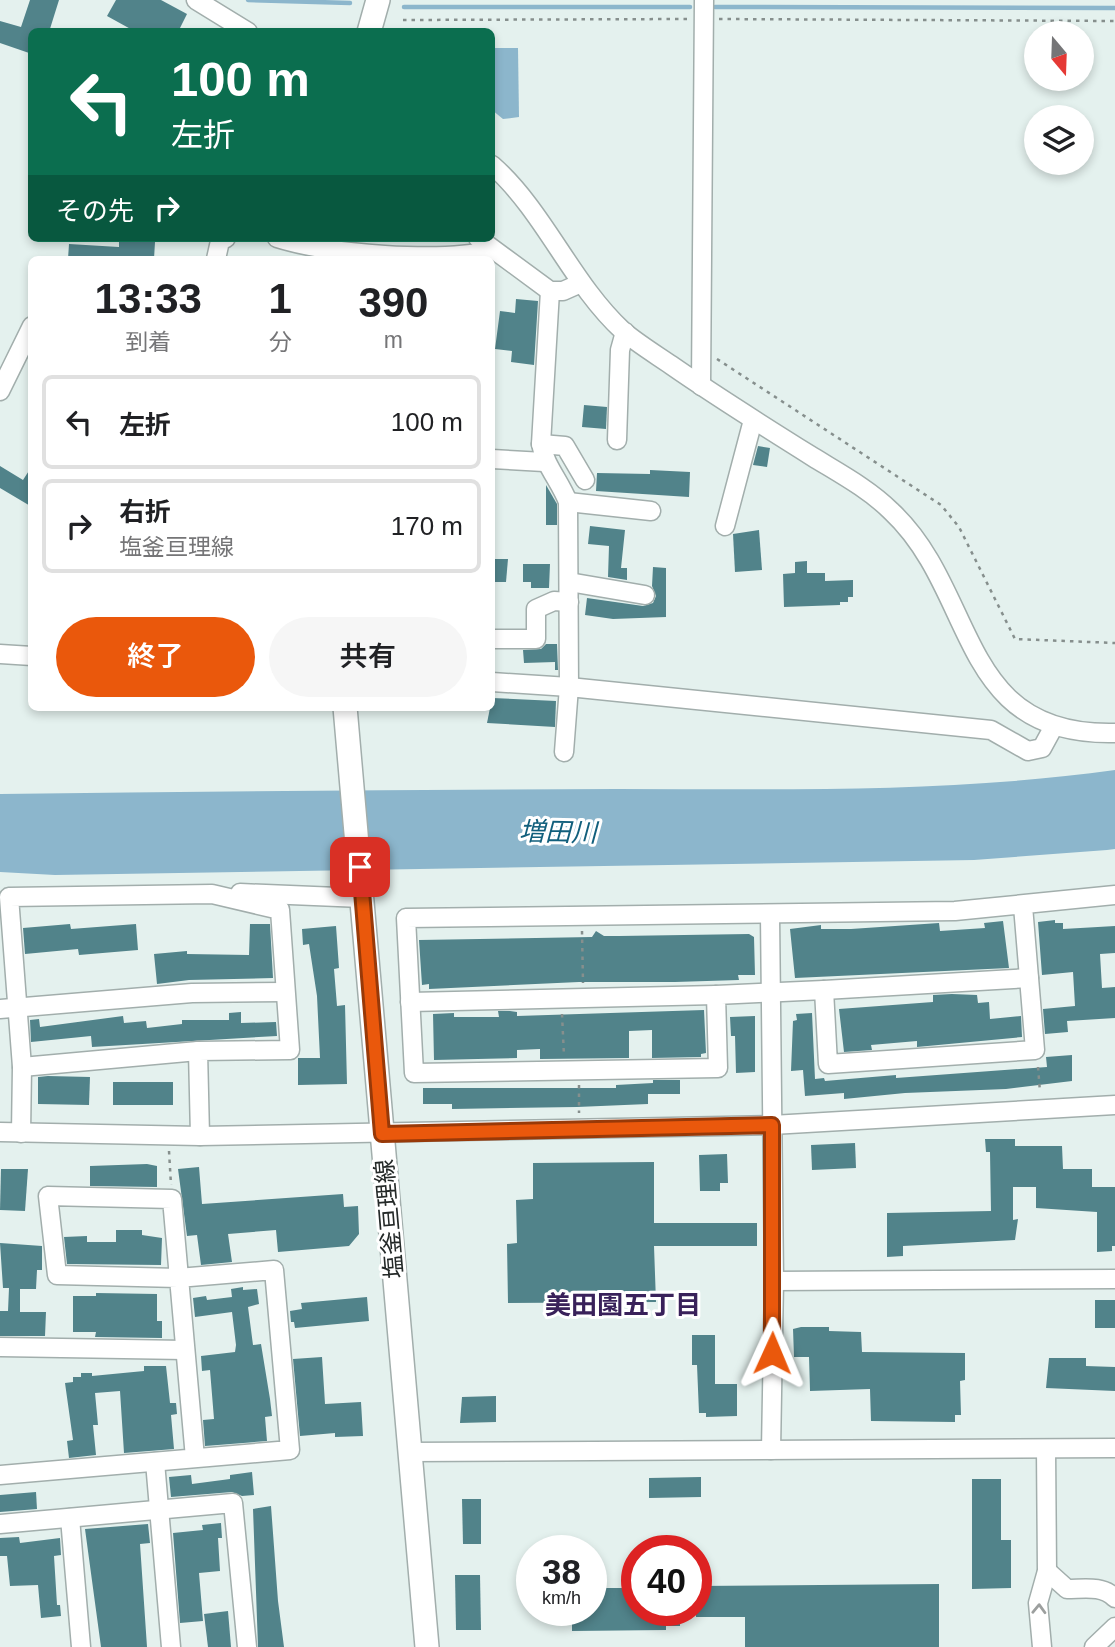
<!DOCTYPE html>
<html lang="ja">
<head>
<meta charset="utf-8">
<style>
	:root { --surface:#fff; --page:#f6f6f6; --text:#202124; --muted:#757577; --line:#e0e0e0; --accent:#ea580c }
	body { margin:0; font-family:Arial,"Noto Sans JP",sans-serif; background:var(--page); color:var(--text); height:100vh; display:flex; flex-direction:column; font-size:26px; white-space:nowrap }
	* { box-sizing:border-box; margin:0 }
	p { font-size:23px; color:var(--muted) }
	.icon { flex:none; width:38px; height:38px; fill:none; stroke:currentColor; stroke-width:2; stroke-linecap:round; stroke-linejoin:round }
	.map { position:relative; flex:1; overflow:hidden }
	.details { position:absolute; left:28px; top:256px; width:467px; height:455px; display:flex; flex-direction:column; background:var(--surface); border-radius:10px; box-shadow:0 4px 10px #0003 }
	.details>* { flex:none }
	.guide { position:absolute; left:28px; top:28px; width:467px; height:214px; border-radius:10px; box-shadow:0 4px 10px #0003; background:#0b6e4f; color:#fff; overflow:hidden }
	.needle { width:46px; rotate:161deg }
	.fabs { position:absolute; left:1024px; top:21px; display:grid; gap:14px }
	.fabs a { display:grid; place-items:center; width:70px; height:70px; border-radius:50%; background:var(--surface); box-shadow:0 4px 10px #0003; font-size:35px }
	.speed { position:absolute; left:516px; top:1535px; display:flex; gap:14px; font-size:35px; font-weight:700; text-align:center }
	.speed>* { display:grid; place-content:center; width:91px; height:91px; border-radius:50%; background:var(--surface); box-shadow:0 4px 10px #0003; line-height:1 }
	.speed small { font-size:18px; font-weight:400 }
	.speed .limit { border:10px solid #d22; background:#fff; color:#111 }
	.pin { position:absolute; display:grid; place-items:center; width:60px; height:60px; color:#fff; margin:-30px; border-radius:14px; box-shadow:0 4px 10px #0006 }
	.me { position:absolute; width:77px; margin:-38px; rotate:1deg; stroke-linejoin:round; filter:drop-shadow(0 0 5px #0008) }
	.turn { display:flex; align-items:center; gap:24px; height:147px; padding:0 28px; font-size:32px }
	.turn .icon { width:91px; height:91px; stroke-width:2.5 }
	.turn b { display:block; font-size:49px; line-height:60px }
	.then { display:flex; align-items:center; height:66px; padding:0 28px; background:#0003; gap:14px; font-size:26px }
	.eta { display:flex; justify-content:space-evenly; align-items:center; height:119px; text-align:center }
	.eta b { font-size:42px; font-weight:600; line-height:49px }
	.action { display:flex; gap:14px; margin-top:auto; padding:14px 28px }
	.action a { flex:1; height:80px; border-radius:42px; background:var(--accent); color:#fff; font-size:28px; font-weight:600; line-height:80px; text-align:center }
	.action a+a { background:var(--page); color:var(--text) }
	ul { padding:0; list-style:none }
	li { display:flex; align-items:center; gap:21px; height:94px; margin:0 14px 10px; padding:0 14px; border:4px solid var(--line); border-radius:10px }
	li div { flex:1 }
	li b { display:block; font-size:26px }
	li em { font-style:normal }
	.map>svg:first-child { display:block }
	.water { fill:#8cb6cc }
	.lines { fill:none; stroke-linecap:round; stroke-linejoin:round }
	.stream { stroke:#8cb6cc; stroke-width:4.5 }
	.building { fill:#51838a }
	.minor-casing { stroke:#a2aeac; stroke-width:21 }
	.major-casing { stroke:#a2aeac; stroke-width:26 }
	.path { stroke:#868f8d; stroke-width:2.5; stroke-dasharray:3.5 5; stroke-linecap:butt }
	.minor { stroke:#fff; stroke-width:18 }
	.major { stroke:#fff; stroke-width:23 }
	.oneway { stroke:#9c9f9e }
	.route-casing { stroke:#983908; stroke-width:18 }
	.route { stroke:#ea580c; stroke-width:12 }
	.labels { text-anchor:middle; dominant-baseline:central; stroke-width:6; stroke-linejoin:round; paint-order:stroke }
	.street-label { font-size:24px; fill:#242928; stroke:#fff }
	.water-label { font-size:26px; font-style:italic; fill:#115f7c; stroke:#fff }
	.neighbourhood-label { font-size:26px; font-weight:bold; fill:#39215a; stroke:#fff }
</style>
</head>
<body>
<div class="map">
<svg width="1115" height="1647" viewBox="0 0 1115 1647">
	<rect width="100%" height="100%" fill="#e4f1ee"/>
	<!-- water -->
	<g class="water">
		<path d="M492,48H518L519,117L503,119L492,110Z"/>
		<path d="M1115,770V849L1107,850L974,860L55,875L0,872V794C206,791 411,790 617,789C783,789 950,793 1115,770Z"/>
	</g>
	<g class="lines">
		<!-- stream -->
		<g class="stream">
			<path d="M248,0L350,3"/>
			<path d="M404,7H690"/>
			<path d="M715,7L1115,8"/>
		</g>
	</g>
	<!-- building -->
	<g class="building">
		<path d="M30,0H59L49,32H32V54L0,43V21L21,27Z"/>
		<path d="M116,0H161L187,14L178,32H136L107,16Z"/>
		<path d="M119,240L155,242L154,259H68L69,244L119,247Z"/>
		<path d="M516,299L538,301L534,365L511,362L512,351L495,349L500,311L515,313Z"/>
		<path d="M584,405L607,407L606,429L582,427Z"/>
		<path d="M758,446L770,448L767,467L753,465Z"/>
		<path d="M0,466L23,480L32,466V507L0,488Z"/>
		<path d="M650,470L690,472L689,497L596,491L597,473L650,474Z"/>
		<path d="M546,485L557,504V525H546Z"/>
		<path d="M590,526L625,530L621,568H627V580L608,577L609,546L588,544Z"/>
		<path d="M759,530L762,570L735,572L733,534Z"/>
		<path d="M493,559H508L506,582H492Z"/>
		<path d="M807,561V573H825V581L853,580V597H848V602H840V605L784,607L783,574L795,573V562Z"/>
		<path d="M523,564H550L549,588H531V582H523Z"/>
		<path d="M653,567L666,568V617L613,619L585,615L587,598L643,606L653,603L656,596L652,586Z"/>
		<path d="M546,644H557L558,670H555V662L524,663L523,650L541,649Z"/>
		<path d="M492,698L556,701L555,727L487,723Z"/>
		<path d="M1055,920V923H1063V929L1115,926V953L1100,954L1102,988L1115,987V1018L1067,1021L1068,1032L1045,1034L1043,1009L1075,1006L1073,972L1042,975L1038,922Z"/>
		<path d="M1003,921L1009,968L795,978L790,929L821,925V929H851L939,923L940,931L985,928L984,923Z"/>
		<path d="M70,924L71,929L136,924L138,950L79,955L78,949L25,954L23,928Z"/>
		<path d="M250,924H270L273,978L189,980L157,984L154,954L187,951V954L249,955Z"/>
		<path d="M336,926L339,968L334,969L337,1006L345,1005L347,1084L298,1085V1058H320L317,996L309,944L303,945L302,929Z"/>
		<path d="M596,931L604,936H619L749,934L754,937L755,975H738L739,980L675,982H579L429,989V984L422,985L419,940L592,937Z"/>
		<path d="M952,994L977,995L978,1003L989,1002L990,1019L1021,1016L1022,1037L917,1047V1041L871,1045L872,1050L844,1052L839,1009L933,1002V995Z"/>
		<path d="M704,1010L706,1053L701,1054V1057L652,1058V1030L629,1031V1058L540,1059V1049L517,1050V1058L434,1060L433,1014L454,1013V1017H499L498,1011H510L517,1012V1016Z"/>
		<path d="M241,1012V1023L276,1022L277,1036L92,1047L91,1036L31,1042L30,1020L39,1019L40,1027L123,1016L124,1023L146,1021L147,1028L182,1024V1020H229V1013Z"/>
		<path d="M812,1013L815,1079L824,1078L825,1081L896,1075V1078L1047,1067L1046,1057L1072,1055V1081L1006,1089L905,1093L844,1099V1093L805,1096L803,1070L791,1071L793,1021L797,1020L796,1014Z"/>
		<path d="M755,1016V1072L736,1073L735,1036H731L730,1017Z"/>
		<path d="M48,1076L90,1077L89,1105L38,1104V1077Z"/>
		<path d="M653,1080H680V1094H648V1104L577,1107L452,1109V1104H423V1088H616V1085L653,1083Z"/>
		<rect x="113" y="1082" width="60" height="23"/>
		<path d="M985,1139H1015V1146H1062L1063,1169H1092V1187H1115V1246H1112V1251L1097,1252V1212L1036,1208V1187H1013V1220L1018,1219L1015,1240L903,1246V1256L887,1257V1213L991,1211L990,1152H986Z"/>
		<path d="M855,1143L856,1168L812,1170L811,1145Z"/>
		<path d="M727,1154L728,1183H720V1191H700L699,1155Z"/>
		<path d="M654,1162V1223H757V1246H654L656,1302L508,1303L507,1244L517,1243L516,1200L533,1199V1163Z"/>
		<path d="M147,1164L157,1166V1187L90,1186V1166Z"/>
		<path d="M199,1167L202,1204L343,1194L344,1207L358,1206L359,1234L349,1246L278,1252L276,1230L228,1234L232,1262L201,1265L197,1235L187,1236L178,1169Z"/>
		<path d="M1,1169H28L25,1211L0,1210Z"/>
		<path d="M116,1230H142V1235L162,1238L161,1265L67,1264L64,1237L87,1236V1242H116Z"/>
		<path d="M0,1243L42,1246V1270H37L36,1289H20V1312H46L45,1336H0V1311H8L9,1288H3Z"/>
		<path d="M243,1287V1290L257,1289L259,1304L248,1307L253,1345L261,1344L270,1399L272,1416L265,1417L267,1441L205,1446L203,1420L214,1419L210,1370L202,1371L201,1356L235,1352L236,1345L232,1312L195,1317L193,1298L206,1296L207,1300L232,1297L231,1289Z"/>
		<path d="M96,1293L157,1294V1321H162V1338L95,1337L96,1332H73V1296H96Z"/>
		<path d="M367,1297L369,1321L295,1328L294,1322H291L290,1311L302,1309L301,1303Z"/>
		<rect x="1095" y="1300" width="20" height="28"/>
		<path d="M801,1327H829V1331L861,1332L862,1352L965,1353V1380L960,1381L961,1415H955V1422L871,1421L870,1389L810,1391L809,1357H794L793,1329Z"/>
		<path d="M692,1335H715V1384H737V1416L706,1417V1413H699L697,1365H692Z"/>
		<path d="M322,1357L325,1404L361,1402L363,1436L335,1437V1433L300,1436L293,1359Z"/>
		<path d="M1049,1358H1086V1366L1115,1367V1391L1046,1388Z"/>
		<path d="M144,1366H166L170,1403H176L177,1414L171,1415L174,1449L124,1453L120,1391L95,1393L98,1425H93L96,1455L69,1458L67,1441L73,1440L65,1383L73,1382V1377H81V1373H92V1376L144,1371Z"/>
		<path d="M496,1396V1422L460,1423L462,1397Z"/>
		<path d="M252,1472L254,1495L242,1496L232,1492L171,1497L169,1477L191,1475L192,1484L230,1479V1475Z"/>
		<path d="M701,1477V1497L649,1498V1478Z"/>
		<path d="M972,1479H1001V1540H1011V1588L972,1589Z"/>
		<path d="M36,1492L37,1509L0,1512V1495Z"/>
		<path d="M462,1499H481V1544H463Z"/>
		<path d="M271,1506L278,1601L284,1647H258L253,1509Z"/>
		<path d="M221,1523L222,1538H218L220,1571L199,1573L203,1621L180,1623L173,1533L203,1530L202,1525Z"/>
		<path d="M148,1524L150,1543L140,1544L147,1647H101L85,1529Z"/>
		<path d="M19,1537L20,1543L60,1538L61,1555L54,1556L57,1605H60L61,1616L41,1618L38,1585L10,1586L7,1556H0V1538Z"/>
		<path d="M455,1575H480L481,1630H456Z"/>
		<path d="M939,1584V1647H745V1617H696V1586Z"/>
		<path d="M592,1588H637V1610H680V1626H666V1630L572,1631V1610H592Z"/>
		<path d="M228,1611L231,1647H208L204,1614Z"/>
	</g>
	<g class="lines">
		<!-- minor casing -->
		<g class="minor-casing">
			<g id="minor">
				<path d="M196,0L248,32"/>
				<path d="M492,165C545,212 571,283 623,331C637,343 655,354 671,365C717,397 765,427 813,457C839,473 869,489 891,511C979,593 956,737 1115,733"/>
				<path d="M277,238C328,254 441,263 492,250"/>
				<path d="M478,238L550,291H563L581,283"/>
				<path d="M216,259L220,241L226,238"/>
				<path d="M550,291L541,444C545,466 560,481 568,502L569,687L564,752"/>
				<path d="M701,386L704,0"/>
				<path d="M0,391L32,326"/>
				<path d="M617,440L620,350L625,332"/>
				<path d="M541,444L565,446L585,480"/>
				<path d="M492,459L544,462"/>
				<path d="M568,502L651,511"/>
				<path d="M725,526L753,420"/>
				<path d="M569,582L645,595"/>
				<path d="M493,639H536V609L554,601L569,602"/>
				<path d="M0,654L32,656"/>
				<path d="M492,682L569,687L991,730L1028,751L1042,748L1054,726"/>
				<path d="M240,893L362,898"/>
				<path d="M1023,906L1035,1050L828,1064L824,990L716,995L718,1068L414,1073L406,918L955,911L1115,895"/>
				<path d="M770,915L774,1281L771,1450"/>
				<path d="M824,990L1029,978"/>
				<path d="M410,1002L716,995"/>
				<path d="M0,1009L192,993L285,992"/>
				<path d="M22,1067L198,1051"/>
				<path d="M0,1132L200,1136L772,1125L1115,1105"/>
				<path d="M21,1133L22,1067L9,897L212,894L280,910L290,1050L198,1051L200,1136"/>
				<path d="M774,1281L1115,1279"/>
				<path d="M0,1347L185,1350"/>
				<path d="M409,1452L1115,1448"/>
				<path d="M155,1462L171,1647"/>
				<path d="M0,1475L290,1450L274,1270L178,1278L57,1275L48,1196L172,1199L195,1458"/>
				<path d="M70,1518L81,1647"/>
				<path d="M0,1524L233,1503L247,1647"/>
				<path d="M1047,1571L1067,1589C1084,1589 1102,1585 1115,1598"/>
				<path d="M1042,1647L1038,1603L1047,1571L1046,1449"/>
				<path d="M1094,1647L1115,1627"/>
			</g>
		</g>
		<!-- major casing -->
		<g class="major-casing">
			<g id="major">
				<path d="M369,32L378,0"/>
				<path d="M328,259L330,238"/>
				<path d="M345,707L427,1647"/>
			</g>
		</g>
		<!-- path -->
		<g class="path">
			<path d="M719,19L1115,21"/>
			<path d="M403,20L688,19"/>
			<path d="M717,359L941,505L959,527L1015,639L1115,643"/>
			<path d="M582,931L583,983"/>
			<path d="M562,1014L564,1056"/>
			<path d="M1038,1067L1040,1092"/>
			<path d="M579,1085V1113"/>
			<path d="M169,1151L171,1185"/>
		</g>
		<!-- minor -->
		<use href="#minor" class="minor"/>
		<!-- major -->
		<use href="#major" class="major"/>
	</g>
	<!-- one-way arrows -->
	<defs><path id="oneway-chevron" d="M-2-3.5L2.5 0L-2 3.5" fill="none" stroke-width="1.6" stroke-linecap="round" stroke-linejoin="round" transform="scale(1.75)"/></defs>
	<use class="oneway" href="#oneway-chevron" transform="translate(1039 1609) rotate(-88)"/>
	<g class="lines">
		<!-- route casing -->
		<g class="route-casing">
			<path id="route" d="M360,867L382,1134L772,1125V1353"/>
		</g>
		<!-- route -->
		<use href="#route" class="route"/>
	</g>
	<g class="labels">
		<!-- street labels -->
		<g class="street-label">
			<text transform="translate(389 1219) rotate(-95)">塩釜亘理線</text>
		</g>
		<!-- water labels -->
		<g class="water-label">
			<text transform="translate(558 832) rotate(1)">増田川</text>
		</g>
		<!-- neighbourhood labels -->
		<g class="neighbourhood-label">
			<text x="623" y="1305">美田園五丁目</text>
		</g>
	</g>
</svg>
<div class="fabs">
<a><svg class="needle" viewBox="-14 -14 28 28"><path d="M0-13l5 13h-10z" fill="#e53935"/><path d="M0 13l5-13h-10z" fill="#757577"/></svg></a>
<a><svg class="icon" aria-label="layers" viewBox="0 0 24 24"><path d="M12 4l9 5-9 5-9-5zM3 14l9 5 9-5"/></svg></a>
</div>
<div class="speed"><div>38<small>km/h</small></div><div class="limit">40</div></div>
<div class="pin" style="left:360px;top:867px;background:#d93025"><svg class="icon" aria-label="arrive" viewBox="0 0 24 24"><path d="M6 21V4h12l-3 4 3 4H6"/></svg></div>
<svg class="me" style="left:772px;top:1353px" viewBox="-20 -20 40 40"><path d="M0-17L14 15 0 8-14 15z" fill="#ea580c" stroke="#fff" stroke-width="4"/></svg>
<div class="guide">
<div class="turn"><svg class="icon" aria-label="left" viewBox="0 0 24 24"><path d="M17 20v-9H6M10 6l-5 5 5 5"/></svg><div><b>100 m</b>左折</div></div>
<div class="then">その先<svg class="icon" aria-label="right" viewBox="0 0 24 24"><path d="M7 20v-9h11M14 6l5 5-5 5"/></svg></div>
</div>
<section class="details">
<div class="eta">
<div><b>13:33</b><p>到着</p></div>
<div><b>1</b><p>分</p></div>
<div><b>390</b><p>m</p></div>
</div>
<ul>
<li><svg class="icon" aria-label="left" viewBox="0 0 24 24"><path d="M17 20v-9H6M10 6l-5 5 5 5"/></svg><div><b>左折</b></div><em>100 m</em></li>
<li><svg class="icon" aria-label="right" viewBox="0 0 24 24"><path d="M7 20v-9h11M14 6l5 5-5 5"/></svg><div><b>右折</b><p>塩釜亘理線</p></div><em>170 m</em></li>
</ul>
<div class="action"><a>終了</a><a>共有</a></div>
</section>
</div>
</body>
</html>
